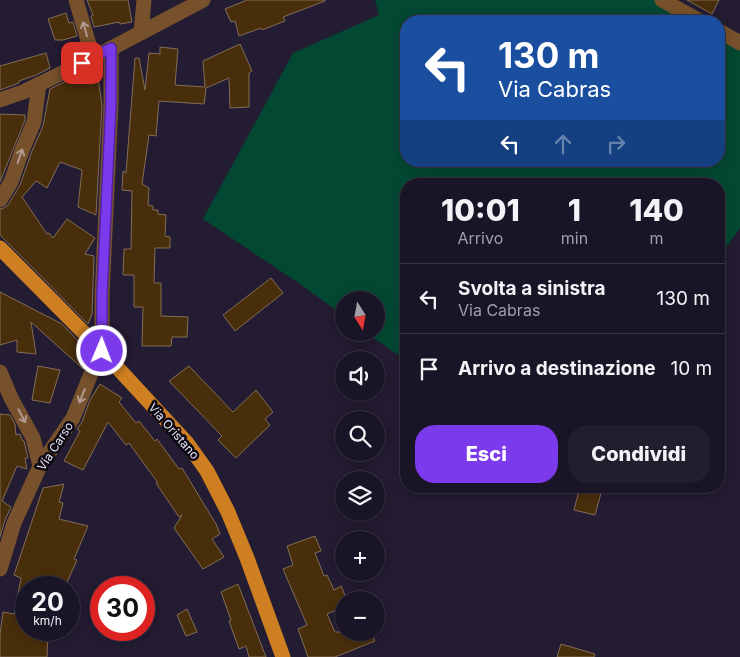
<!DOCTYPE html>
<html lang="it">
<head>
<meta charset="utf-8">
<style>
	:root { --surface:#1a1526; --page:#231e2e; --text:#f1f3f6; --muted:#9f9fa7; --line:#383443; --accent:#7c3aed }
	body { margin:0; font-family:Inter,sans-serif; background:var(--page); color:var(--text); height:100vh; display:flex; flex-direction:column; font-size:19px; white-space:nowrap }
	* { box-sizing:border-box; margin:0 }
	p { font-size:16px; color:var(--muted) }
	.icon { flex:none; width:28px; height:28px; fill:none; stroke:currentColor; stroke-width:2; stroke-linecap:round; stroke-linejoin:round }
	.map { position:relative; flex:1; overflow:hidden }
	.sheet { position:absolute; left:400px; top:178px; width:325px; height:315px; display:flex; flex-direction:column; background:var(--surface); border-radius:20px; box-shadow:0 2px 12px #0003,0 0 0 1px var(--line) }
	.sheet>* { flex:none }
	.top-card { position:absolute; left:400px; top:15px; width:325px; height:152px; border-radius:20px; box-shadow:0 2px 12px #0003,0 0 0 1px var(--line); background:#1a4fa0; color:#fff; overflow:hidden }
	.needle { width:32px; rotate:169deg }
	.controls { position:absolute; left:335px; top:291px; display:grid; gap:10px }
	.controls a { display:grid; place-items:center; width:50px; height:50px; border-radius:50%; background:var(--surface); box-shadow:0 2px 12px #0003,0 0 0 1px var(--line); font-size:25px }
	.speed { position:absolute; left:15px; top:576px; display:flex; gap:10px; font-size:25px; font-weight:700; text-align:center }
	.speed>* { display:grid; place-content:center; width:65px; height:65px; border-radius:50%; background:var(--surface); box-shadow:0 2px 12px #0003,0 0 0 1px var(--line); line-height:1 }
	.speed small { font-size:12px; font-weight:400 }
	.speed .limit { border:8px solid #d22; background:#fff; color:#111 }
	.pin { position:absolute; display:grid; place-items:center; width:42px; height:42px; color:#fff; margin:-21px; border-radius:10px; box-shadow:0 2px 8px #0006 }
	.me { position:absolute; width:55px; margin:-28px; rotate:1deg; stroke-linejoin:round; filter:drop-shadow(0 0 4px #0008) }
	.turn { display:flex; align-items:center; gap:18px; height:105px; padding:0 15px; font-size:22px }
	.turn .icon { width:65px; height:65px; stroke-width:2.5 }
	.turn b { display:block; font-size:35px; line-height:42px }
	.lanes { display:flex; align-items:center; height:48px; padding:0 15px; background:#0003; justify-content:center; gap:25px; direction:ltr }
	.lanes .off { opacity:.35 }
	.eta { display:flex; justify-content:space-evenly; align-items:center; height:85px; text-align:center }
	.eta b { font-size:30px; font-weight:800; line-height:35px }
	.primary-button { display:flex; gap:10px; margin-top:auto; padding:10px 15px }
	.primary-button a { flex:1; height:58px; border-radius:20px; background:var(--accent); color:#fff; font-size:20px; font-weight:800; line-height:58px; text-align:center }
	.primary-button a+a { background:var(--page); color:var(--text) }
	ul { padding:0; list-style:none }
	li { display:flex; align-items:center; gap:15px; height:70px; padding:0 15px; border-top:1px solid var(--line) }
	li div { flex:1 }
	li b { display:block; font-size:19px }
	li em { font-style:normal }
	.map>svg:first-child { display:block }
	.green { fill:#034832 }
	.building { fill:#492e0b; stroke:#826d57 }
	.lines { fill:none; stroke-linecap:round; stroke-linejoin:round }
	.minor { stroke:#77512b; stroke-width:15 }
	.major { stroke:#cd7f21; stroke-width:15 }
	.oneway { stroke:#b09a90 }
	.route-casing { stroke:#51269a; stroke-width:12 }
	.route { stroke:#7c3aed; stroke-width:9 }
	.labels { text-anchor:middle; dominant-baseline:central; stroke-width:5; stroke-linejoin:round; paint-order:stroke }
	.street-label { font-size:12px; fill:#e8e4f4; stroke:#0b0812 }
</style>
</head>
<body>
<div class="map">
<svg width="740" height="657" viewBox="0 0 740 657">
	<rect width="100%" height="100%" fill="#231c32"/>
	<!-- green -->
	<path class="green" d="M375,0H655L692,21H406V161H719V36L740,48V228L719,257V184H406V360L366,333L376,332V300H344V316L300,284L203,219L293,53L379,15Z"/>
	<!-- building -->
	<g class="building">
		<path d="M87,0H128L132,22L120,24L119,22L94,27L91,16L93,15Z"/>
		<path d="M247,0H325V1L283,17L285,21L262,30L261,28L239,36L235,21L231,22L225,9Z"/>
		<path d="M687,0H719L712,14Z"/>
		<path d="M66,13L69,23L73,22L77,36L63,40H55L48,19Z"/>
		<path d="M240,44L252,71L249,73V107L230,108L229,78L206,88L204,104L159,101L156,136L149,135L142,184L149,188L148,205L153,206V210H158V214L166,215L165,236L170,237V248H155L154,283H161V316L188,317L187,337H172L171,346H142L143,307H134V275H123L124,249H131L132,191L122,190L123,171L126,173L135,58H139L145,90L149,53L160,54V47L178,49L175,85L205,87L203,61Z"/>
		<path d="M46,53L50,68L36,75L19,81V83L0,90V66Z"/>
		<path d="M97,71L102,105L96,215L78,207L82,170L60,162L47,188L36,181L22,197L47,234L49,233L53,238L67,219L95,238L85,254L94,256L92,314L88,324L0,235V209L4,208L8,205L20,185L32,151L43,126L50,89L77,76Z"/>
		<path d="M0,114L25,115V120L0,182Z"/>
		<path d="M271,278L283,293L235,331L223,315Z"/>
		<path d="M0,292L62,324L90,353L83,369L31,322L36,354L17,352V340L0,345Z"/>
		<path d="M38,366L60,370L50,403L32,400Z"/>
		<path d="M189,366L233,412L256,390L273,412L265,419L270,425L236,458L218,440L222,436L169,381Z"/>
		<path d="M100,384L122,398L119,402L136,423L139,421L155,441L157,439L179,469L182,468L216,524L220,534L212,539L224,557L203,569L174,528L182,515L179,517L156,483H158L129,443L126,445L108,422L83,470L64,461L80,431L77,429L82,422L90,400Z"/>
		<path d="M0,414L10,415L15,424L16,435L20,434L22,440L24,441L28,458H25L27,469L17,466L2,501L11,507L5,520L0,537Z"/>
		<path d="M64,484L59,502L63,503L59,519L88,526L74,559L77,560L65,587L45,577L43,584L39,583L38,588H26V630L48,633L47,657H0V634L3,612L14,614L21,578L14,575L43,488Z"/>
		<path d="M580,487L601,493L595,515L574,510Z"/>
		<path d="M315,536L321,551L315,553L324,576L327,575L334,590L341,586L347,600H344V607L327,614L335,632H371L375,641L335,657H308L298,629L307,625L283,569L293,565L287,546Z"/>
		<path d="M238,584L266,657H249L246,646L239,649L229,621L231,620L221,592Z"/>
		<path d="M187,609L197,632L186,636L177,615Z"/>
		<path d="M561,644L595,654L594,657H557Z"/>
	</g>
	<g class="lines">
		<!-- minor -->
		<g class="minor">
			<path d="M76,0L93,58"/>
			<path d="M662,0L700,21"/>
			<path d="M719,31L740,43"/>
			<path d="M141,33L144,0"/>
			<path d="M0,100L23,92L93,58L203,0"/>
			<path d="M0,200L11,182L23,148L34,122L39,84"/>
			<path d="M0,372L11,398L33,438L40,466"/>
			<path d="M0,569L14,523L40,466L73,418L95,364L102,351V295L111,103V48"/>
		</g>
		<!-- major -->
		<path class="major" d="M0,248L102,351L187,443L207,471L228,512L247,558L283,657"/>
	</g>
	<!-- one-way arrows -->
	<defs><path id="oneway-shaft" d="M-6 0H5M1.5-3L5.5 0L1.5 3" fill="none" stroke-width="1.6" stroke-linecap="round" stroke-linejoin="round" transform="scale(1.25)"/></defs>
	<g class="oneway">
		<use href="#oneway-shaft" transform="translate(85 29) rotate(-106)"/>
		<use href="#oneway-shaft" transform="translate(20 156) rotate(-71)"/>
		<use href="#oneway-shaft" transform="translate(82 396) rotate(112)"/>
		<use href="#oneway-shaft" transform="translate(22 416) rotate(62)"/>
	</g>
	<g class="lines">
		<!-- route casing -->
		<g class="route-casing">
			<path id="route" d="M82,63L111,48V103L102,295V351"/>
		</g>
		<!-- route -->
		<use href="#route" class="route"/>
	</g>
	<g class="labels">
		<!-- street labels -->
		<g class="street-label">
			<text transform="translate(174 431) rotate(49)">Via Oristano</text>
			<text transform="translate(55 446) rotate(-57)">Via Carso</text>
		</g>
	</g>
</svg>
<div class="controls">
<a><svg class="needle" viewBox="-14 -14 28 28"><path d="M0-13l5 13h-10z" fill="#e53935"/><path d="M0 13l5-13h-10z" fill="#9f9fa7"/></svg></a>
<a><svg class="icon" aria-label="sound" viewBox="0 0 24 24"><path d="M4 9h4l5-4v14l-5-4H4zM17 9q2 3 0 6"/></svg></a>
<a><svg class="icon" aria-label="search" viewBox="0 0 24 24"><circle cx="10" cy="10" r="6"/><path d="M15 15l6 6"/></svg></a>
<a><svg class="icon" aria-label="layers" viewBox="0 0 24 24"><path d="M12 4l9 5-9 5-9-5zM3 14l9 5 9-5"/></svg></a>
<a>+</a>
<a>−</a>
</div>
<div class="speed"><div>20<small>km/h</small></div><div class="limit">30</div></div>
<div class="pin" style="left:82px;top:63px;background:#d93025"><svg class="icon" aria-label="arrive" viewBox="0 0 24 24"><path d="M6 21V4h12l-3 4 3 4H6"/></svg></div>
<svg class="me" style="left:102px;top:351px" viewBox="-20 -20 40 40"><circle r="17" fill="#7c3aed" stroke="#fff" stroke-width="3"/><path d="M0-11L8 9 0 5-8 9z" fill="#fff"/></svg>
<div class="top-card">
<div class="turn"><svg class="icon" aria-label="left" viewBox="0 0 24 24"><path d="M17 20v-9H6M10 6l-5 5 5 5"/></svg><div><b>130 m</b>Via Cabras</div></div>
<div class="lanes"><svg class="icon" aria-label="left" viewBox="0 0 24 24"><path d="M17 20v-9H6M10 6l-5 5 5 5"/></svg><svg class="icon off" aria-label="ahead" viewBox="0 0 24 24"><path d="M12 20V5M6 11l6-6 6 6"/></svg><svg class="icon off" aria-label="right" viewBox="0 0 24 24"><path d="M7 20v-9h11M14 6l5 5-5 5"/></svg></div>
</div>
<section class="sheet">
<div class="eta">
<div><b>10:01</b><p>Arrivo</p></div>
<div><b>1</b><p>min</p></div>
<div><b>140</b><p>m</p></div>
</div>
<ul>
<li><svg class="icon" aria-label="left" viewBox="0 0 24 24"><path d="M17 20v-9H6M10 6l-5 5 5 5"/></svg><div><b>Svolta a sinistra</b><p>Via Cabras</p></div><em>130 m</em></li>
<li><svg class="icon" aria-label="arrive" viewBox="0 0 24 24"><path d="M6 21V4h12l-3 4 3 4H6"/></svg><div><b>Arrivo a destinazione</b></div><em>10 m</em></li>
</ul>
<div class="primary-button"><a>Esci</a><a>Condividi</a></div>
</section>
</div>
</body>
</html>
